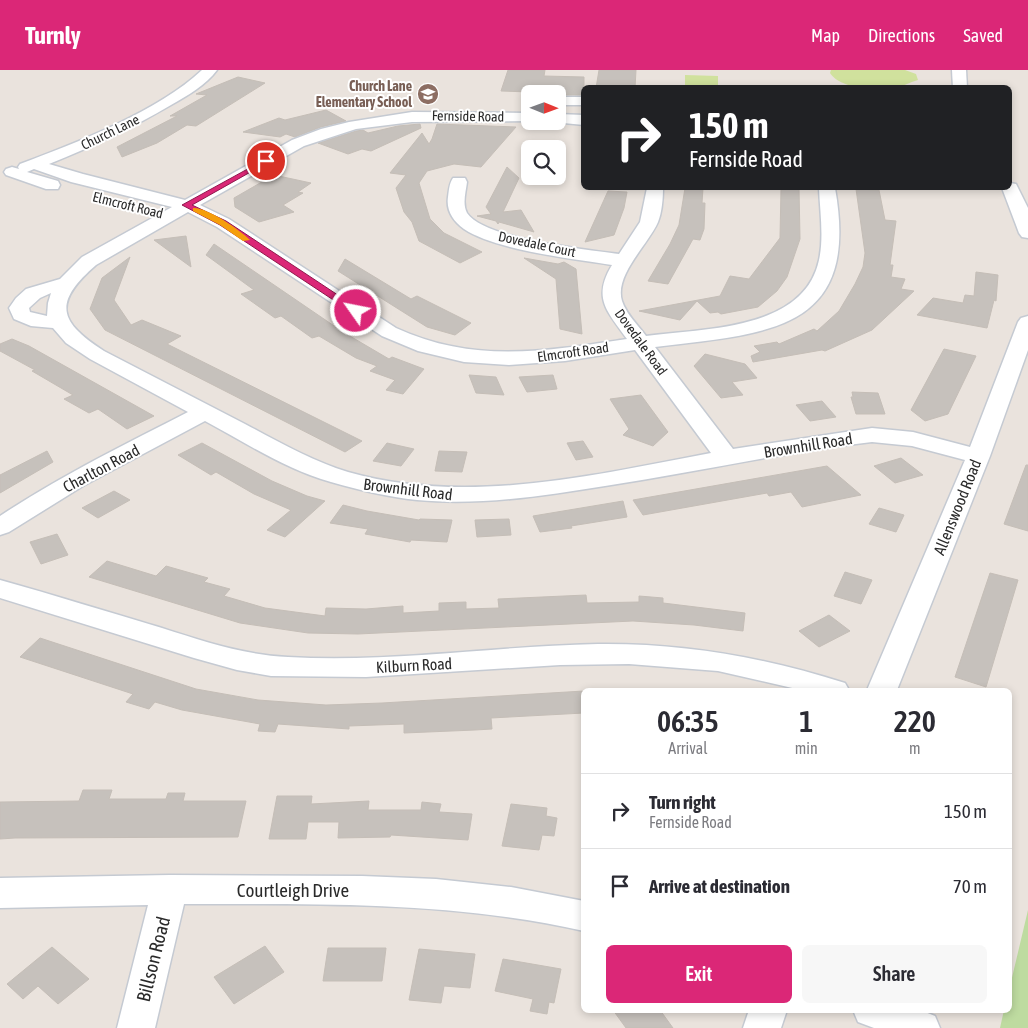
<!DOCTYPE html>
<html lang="en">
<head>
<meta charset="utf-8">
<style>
	:root { --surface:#fff; --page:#f7f7f7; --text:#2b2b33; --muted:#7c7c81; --line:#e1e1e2; --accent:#db2777 }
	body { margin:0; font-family:"Asap Condensed",sans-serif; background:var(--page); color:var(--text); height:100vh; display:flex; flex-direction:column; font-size:19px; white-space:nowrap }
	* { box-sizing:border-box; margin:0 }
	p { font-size:16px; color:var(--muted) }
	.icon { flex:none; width:28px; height:28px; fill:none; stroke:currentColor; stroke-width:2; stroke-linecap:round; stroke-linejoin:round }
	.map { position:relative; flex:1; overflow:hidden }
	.sheet { position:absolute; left:581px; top:618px; width:431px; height:325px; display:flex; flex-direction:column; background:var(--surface); border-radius:8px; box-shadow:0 2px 8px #0003 }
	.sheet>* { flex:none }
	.hud { position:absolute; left:581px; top:15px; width:431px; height:105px; border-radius:8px; box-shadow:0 2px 8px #0003; background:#202124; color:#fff; overflow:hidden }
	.needle { width:32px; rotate:91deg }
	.fabs { position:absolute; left:521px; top:15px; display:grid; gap:10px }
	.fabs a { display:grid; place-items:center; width:45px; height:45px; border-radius:8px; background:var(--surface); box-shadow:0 2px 8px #0003; font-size:25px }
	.pin { position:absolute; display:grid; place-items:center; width:42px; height:42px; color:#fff; margin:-21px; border:2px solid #fff; border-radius:50%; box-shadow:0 1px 5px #0007 }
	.me { position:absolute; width:55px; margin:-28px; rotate:303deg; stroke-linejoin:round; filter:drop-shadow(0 0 4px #0008) }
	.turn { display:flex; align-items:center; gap:18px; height:105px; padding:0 25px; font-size:22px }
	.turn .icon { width:65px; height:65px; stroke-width:2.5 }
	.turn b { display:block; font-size:35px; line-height:42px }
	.eta { display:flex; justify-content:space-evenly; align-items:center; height:85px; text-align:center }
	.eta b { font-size:30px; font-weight:600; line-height:35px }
	.button { display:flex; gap:10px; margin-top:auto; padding:10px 25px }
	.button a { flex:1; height:58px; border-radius:8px; background:var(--accent); color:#fff; font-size:20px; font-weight:600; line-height:58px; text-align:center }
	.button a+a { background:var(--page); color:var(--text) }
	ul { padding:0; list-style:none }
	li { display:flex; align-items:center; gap:15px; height:75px; padding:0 25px; border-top:1px solid var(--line) }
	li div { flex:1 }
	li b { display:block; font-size:19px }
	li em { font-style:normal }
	header { display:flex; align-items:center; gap:30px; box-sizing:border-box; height:70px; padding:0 25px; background:var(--accent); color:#fff }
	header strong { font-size:24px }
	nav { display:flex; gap:28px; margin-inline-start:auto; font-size:18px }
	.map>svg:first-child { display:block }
	.green { fill:#bedba0 }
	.pitch { fill:#d0e19d }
	.building { fill:#c6c1bc; stroke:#c5beb7 }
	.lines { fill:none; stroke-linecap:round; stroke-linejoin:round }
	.minor-casing { stroke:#c5cad2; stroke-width:3 }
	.minor { fill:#fff; fill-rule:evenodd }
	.route { fill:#db2777; stroke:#8e194d }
	.slow { fill:#f59e0b }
	.labels { text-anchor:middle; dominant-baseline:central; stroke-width:4; stroke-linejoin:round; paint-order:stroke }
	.far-education-label { font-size:14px; font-weight:bold; fill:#785e54; stroke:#fff; text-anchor:end }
	.far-street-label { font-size:14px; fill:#2a2a2a; stroke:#fff }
	.street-label { font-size:16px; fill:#2a2a2a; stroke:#fff }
	.near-street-label { font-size:19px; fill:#2a2a2a; stroke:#fff }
</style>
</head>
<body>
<header>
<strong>Turnly</strong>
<nav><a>Map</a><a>Directions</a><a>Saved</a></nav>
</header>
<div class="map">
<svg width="1028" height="958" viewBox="0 0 1028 958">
	<rect width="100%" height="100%" fill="#eae3dd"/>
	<!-- green -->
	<path class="green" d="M1028,840V958H1000L1004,940H1010V916Z"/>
	<!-- pitch -->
	<g class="pitch">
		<path d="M831,0H905L916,4L918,10C911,12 903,16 896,18C878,20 841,20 830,3Z"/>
		<path d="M685,5L718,6V17H685Z"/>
	</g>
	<!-- building -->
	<g class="building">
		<path d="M508,0H545L544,6L584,7V25H558L557,23L501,21Z"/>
		<path d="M599,0H636L635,18H596Z"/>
		<path d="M238,7L265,13L196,56L187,55L157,73L122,87L117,77L177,46H170L207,25L196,24Z"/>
		<path d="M326,40L346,51L321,57L295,67L286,64L280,67L243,62L279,48L285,50Z"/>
		<path d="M420,54L421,58L371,81L362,79L348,84L318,73L356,61L363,60L368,63L398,56Z"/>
		<path d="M437,54L516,57L481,97L454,94L427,101L419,113L430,149L444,163L482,182L460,193L419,171L412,152L404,142L396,118L406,105L390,103L422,63L429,74L432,69Z"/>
		<path d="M507,97L519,108L503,142L521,140L534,162L499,152L498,154L496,151L477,146L491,144L486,137Z"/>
		<path d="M274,105L311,113L298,122L303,123L283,135L294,142L259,152L235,137L234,128Z"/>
		<path d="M685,118H703L702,133H705L704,159L700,170L693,169L668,214L648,211L670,174L679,155Z"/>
		<path d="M781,118H799L800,169L787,207L777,221L758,237L721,244L718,242L710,243L697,231L680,250L639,241L720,226L730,206L749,209L780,168Z"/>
		<path d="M856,119L879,120L885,150L896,151L890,195H893L891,207L905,209L901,219L914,221L872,260L825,281L822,280L753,292L751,286L760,282L754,276L777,272L779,274L814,259L817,261L839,241L855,214L863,197L865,183Z"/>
		<path d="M608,121L627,122L624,138L614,165L585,172Z"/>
		<path d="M186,166L191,197L154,170Z"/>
		<path d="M214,174L343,262L389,289L392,287L424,299L403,324L386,320L395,310L370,301L377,296L356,288L319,266L312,268L281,246L275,248L241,224L254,220L206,185Z"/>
		<path d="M130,187L114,230L131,255L142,250L181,266L167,274L362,371L345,382L105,260L90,239L102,208Z"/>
		<path d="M524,188L558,194L564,192L576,199L582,264L560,259L556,209Z"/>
		<path d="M345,189L411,229L417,226L471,253L455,265L427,257L338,201Z"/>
		<path d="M976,202L998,205L996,231L994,230L987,258L917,245L933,228L963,233L965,225L974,226Z"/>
		<path d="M12,269L29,276L154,346L127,359L98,339L89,343L64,329L73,325L32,301L35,300L0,281V274Z"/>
		<path d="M944,279L976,286L948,344L925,351L911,340Z"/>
		<path d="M705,284L745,294L757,308L732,312L743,325L721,328L694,296Z"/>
		<path d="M469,305L496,307L504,325L476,323Z"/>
		<path d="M553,305L557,319L527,322L519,307Z"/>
		<path d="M852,322L878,323L885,344H856L851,327H853Z"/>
		<path d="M641,325L668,362L653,376L623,365L629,359L610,329Z"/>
		<path d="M822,331L836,347L810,351L796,335Z"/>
		<path d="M583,371L593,387L576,390L567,373Z"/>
		<path d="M202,373L272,411L307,426L325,431L285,467L267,460L291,440L254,424L216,402L211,405L178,385Z"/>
		<path d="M387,373L414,379L401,396L373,391Z"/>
		<path d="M47,381L53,392L0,423V405Z"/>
		<path d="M439,381L467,382L462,402L435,401Z"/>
		<path d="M901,388L923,405L895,413L874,396Z"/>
		<path d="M1026,395H1028V461L1004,454Z"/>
		<path d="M827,396L861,425L802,437L791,422L769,426L767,423L643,445L633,430Z"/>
		<path d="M114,421L130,430L98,448L82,438Z"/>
		<path d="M623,431L627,447L571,456L572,458L540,462L533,446Z"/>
		<path d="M343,435L367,441L419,450L420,449L452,450L447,472L411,470L410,472L365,464L368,459L330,453Z"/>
		<path d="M879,438L904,445L896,462L869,454Z"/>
		<path d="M509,449L511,465L477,467L475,450Z"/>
		<path d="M57,464L68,485L41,494L30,472Z"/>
		<path d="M107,491L156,506L166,496L208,508L204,512L230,519L224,526L265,538L325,546L326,538L366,539L403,536V543L439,541V533L466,532V539L499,538L498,529L586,525L587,533L639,532V526L663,528V533L745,543L743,561L694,555L633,551L358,564L308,563L240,553L89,507Z"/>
		<path d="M845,502L872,510L861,534L834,526Z"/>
		<path d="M990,503L1018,510L986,617L955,607Z"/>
		<path d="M829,545L850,561L819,577L799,561Z"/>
		<path d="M40,568L196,619L258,630L326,635L382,633L584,621V643L491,648L492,659L475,660L404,663V654L349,656V659L278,654L275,662L258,661L260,654L182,640L155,632L149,639L126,632L133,624L20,587Z"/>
		<path d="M83,720H112L109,729H166L168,723H185L183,731H246L238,767L15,768L0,769V732L79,731Z"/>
		<path d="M277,726H312L311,734L369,731L368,740H421L422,732L441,734L439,742L472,744L468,770L391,765L390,767L338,768L339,752H308L306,769H269Z"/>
		<path d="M511,734L547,738L546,746L557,748L554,766L542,765L539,780L502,776Z"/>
		<path d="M265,876L284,902L234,934L214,907Z"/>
		<path d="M52,877L89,909L58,934L38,916L23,929L7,914Z"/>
		<path d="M328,878H386L382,911H323Z"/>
		<path d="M419,879L475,884L470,918L444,916L441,933L409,930Z"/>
		<path d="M503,889L561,899L554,933L549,932L547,944L530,941L533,929L495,921Z"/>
		<path d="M613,940H660L673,958H626Z"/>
	</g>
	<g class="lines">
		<!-- minor casing -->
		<g class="minor-casing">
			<g id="minor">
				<path d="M202,0H217C206,15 187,26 171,35C132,58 92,77 49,94L83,104L185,130L292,70L321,59L349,52L412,42L530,43V51H535L412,52L356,59L304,76L200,135L229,149L396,258C474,294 546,281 627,269C607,241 592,228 612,195C574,189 495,180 464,159C453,151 446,140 448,127C449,120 449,114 453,108H465L467,112C466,121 462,134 467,143C484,169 588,180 619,184L640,152L647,118H663C663,128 662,142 658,152C648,175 614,205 622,231C626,244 638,255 646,266C703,258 804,261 819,190C824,167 820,142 819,118H835C861,263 767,263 655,277L733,379L872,358L913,362L970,377L1018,252L1021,248L1028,246V280L990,386L897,620H867L965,390L912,376L872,372L840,376C761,387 684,404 605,416C543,426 479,436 417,430C388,427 359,420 331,412C287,400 246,373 205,351L83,416L9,462L0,465V446C60,406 124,375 188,342L90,289L66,273L53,258L31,256L14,249L9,238L16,228L26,219L60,209L82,187L172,137L71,112L34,99L27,102L58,111L60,115L58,119H46L6,105L4,102L6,99L12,97L19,99L18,97L20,94C76,73 159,41 202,0ZM188,142L217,157L382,266L418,281L464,292L509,295L565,291L635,280L711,383C593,405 467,436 348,402C312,391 279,372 245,354C198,330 151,305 104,281C59,252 52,233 96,195ZM51,223L48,233L47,246L30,242L29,238L40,228Z"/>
				<path d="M952,0H966L967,18H953Z"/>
				<rect x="558" y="27" width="26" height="8"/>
				<path d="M558,44L584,45V55L553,52L558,51Z"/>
				<path d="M1010,113L1016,114L1028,138V168L1022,167L1019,163L1002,118H1010Z"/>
				<path d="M0,510C54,525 108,542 162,558C203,571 244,585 288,587C391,593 495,576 598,574C683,573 764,587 845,613L849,620H801L718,601L629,594L560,595L366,607L271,606L237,600L194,588L0,528Z"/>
				<path d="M170,805L362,806L436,809L511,817L584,831V861C452,831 318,834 184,834L155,958H117L148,835L0,838V808Z"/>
				<path d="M749,940H787L781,958H743Z"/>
				<path d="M853,940H920L935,946L940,958H874L858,952Z"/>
			</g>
		</g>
		<!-- minor -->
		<use href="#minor" class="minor"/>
	</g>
	<!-- route -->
	<path class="route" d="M264,90L270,91L192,135L226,151L359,239V243H353L220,155L182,135Z"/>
	<!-- slow -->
	<path class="slow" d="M193,138C207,137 240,160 250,170L243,171L220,155L193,141Z"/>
	<!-- icons -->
	<defs>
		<g id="school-disc" transform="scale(1.125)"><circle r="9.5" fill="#8d6e63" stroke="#fff"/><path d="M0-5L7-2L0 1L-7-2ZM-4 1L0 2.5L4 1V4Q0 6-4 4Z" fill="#fff"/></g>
	</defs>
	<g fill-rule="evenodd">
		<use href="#school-disc" x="428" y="24"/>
	</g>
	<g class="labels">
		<!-- far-education labels -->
		<g class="far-education-label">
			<text x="412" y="16">Church Lane<tspan x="412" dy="16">Elementary School</tspan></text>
		</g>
		<!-- far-street labels -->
		<g class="far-street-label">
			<text transform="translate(468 46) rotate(1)">Fernside Road</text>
			<text transform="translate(110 62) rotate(-26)">Church Lane</text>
			<text transform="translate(128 135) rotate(14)">Elmcroft Road</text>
			<text transform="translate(537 174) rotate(12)">Dovedale Court</text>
			<text transform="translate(641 272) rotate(54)">Dovedale Road</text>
			<text transform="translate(573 282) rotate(-8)">Elmcroft Road</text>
		</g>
		<!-- street labels -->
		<g class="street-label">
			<text transform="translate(808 375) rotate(-9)">Brownhill Road</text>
			<text transform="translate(101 398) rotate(-28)">Charlton Road</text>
			<text transform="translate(408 419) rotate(7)">Brownhill Road</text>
			<text transform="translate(957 437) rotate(-68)">Allenswood Road</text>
			<text transform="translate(414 595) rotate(-3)">Kilburn Road</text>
		</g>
		<!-- near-street labels -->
		<g class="near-street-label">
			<text x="293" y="820">Courtleigh Drive</text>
			<text transform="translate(153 889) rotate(-76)">Billson Road</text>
		</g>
	</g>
</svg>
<div class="fabs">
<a><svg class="needle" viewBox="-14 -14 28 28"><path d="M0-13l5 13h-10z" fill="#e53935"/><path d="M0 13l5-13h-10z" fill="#7c7c81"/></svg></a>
<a><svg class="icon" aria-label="search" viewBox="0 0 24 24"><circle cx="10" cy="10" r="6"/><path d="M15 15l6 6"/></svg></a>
</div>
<div class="pin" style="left:266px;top:91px;background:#d93025"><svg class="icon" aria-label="arrive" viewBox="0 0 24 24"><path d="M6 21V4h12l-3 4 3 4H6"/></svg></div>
<svg class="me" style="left:356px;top:241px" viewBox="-20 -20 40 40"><circle r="17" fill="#db2777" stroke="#fff" stroke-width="3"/><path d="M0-11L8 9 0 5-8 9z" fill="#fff"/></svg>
<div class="hud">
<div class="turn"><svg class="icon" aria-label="right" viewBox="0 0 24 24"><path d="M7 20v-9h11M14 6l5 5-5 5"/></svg><div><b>150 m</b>Fernside Road</div></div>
</div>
<section class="sheet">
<div class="eta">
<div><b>06:35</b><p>Arrival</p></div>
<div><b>1</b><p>min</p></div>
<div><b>220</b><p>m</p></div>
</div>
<ul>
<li><svg class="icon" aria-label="right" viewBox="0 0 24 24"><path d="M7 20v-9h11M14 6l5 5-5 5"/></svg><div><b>Turn right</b><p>Fernside Road</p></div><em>150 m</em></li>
<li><svg class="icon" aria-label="arrive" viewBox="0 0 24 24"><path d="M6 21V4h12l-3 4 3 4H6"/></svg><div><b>Arrive at destination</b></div><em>70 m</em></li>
</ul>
<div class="button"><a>Exit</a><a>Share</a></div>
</section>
</div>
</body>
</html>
